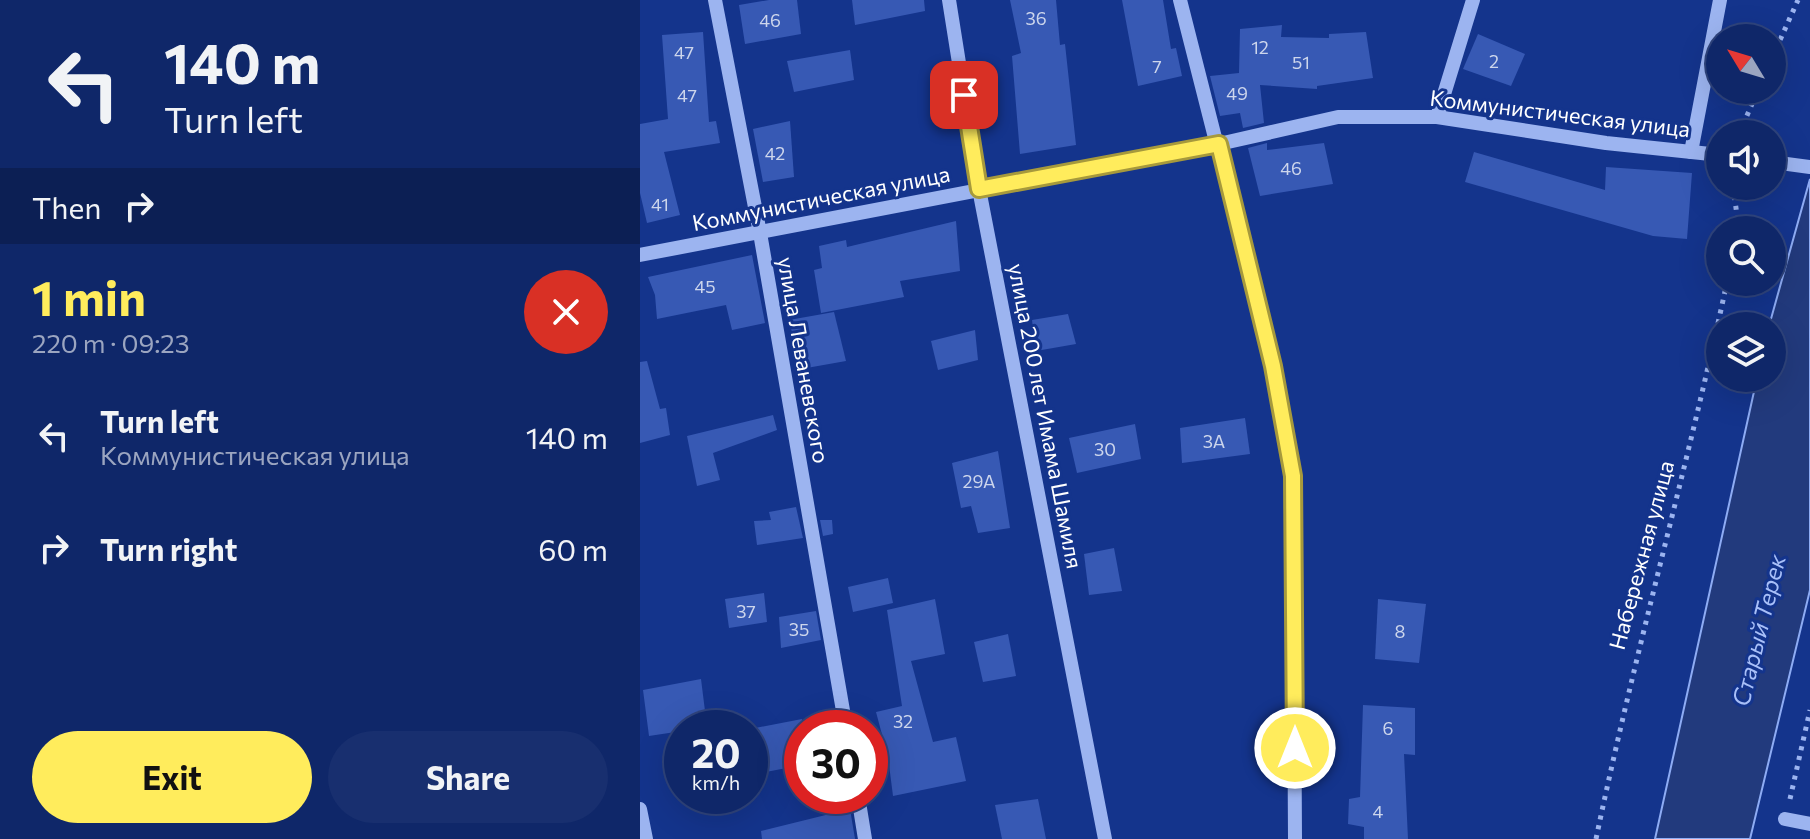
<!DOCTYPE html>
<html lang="en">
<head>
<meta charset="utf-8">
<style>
	:root { --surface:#0f2769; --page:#182f6f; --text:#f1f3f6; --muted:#9ba5c0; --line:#2f447d; --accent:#ffec5c }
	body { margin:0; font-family:Commissioner,sans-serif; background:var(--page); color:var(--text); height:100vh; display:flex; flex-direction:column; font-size:30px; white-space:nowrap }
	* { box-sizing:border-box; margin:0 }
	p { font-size:26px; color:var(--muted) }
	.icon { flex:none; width:44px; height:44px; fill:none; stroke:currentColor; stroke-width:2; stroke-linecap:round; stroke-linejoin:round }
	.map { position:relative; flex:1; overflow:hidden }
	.drawer { display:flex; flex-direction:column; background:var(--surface); width:640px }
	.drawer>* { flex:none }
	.banner { background:#0f2769; color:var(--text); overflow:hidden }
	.needle { width:52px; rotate:308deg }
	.controls { position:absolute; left:1066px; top:24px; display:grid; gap:16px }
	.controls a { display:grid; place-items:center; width:80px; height:80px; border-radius:50%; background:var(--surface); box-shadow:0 8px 32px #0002,0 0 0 2px var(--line); font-size:40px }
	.speed { position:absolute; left:24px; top:710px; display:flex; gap:16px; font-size:40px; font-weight:700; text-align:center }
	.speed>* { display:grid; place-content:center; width:104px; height:104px; border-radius:50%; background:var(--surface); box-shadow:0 8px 32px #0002,0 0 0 2px var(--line); line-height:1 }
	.speed small { font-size:20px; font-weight:400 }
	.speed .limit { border:12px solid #d22; background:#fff; color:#111 }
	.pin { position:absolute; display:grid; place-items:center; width:68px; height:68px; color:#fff; margin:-34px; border-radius:16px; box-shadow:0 4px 12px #0006 }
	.me { position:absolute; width:88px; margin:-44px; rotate:0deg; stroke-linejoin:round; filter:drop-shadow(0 0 6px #0008) }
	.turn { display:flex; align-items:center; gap:28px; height:168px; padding:0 32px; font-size:36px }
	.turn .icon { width:104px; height:104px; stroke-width:2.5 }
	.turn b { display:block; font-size:56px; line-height:68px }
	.then { display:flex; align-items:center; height:76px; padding:0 32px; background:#0003; gap:16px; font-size:30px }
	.round { display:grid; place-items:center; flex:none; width:84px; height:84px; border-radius:42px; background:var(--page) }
	.head { display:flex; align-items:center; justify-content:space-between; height:136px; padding:0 32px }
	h1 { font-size:48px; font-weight:700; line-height:60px; color:var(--accent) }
	.primary-button { display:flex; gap:16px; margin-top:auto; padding:16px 32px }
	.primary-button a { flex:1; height:92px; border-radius:48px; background:var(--accent); color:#111; font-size:32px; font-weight:700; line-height:92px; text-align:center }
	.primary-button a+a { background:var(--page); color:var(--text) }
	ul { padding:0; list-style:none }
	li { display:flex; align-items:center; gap:24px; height:112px; padding:0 32px }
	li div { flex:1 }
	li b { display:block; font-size:30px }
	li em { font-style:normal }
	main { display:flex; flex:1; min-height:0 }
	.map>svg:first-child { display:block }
	.water { fill:#223a7d; stroke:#8eacf4; stroke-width:2 }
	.building { fill:#3759b4 }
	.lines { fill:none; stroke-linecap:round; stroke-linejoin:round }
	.path { stroke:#9cb4f0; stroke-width:5; stroke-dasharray:4 6; stroke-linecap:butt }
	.minor { stroke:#9cb4f0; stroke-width:14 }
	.route-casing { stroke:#a6993c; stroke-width:20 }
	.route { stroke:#ffec5c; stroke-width:14 }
	.labels { text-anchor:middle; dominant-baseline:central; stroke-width:6; stroke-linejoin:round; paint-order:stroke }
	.number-label { font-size:18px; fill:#cdd6ec }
	.street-label { font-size:22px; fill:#fff; stroke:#14348c }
	.water-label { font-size:24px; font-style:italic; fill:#a8bff8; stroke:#14348c }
</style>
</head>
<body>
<main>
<section class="drawer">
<div class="banner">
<div class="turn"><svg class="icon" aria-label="left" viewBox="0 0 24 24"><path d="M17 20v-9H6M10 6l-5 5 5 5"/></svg><div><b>140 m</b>Turn left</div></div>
<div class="then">Then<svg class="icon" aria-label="right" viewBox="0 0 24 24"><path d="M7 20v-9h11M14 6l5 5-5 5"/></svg></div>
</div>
<div class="head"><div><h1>1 min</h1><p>220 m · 09:23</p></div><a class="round" style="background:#d93025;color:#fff"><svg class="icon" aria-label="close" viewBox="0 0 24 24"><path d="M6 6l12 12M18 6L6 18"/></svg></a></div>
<ul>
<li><svg class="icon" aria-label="left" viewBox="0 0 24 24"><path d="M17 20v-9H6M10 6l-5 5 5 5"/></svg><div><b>Turn left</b><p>Коммунистическая улица</p></div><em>140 m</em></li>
<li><svg class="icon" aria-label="right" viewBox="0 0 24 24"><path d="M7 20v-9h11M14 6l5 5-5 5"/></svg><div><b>Turn right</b></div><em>60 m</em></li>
</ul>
<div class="primary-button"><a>Exit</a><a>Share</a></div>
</section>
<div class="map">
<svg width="1170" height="839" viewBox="0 0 1170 839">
	<rect width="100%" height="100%" fill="#14348c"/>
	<!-- water -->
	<path class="water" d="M1170,179V590L1110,839H1015L1117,378H1132L1129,326Z"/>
	<!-- building -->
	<g class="building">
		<path d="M129,0H157L161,34L105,44L99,5Z"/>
		<path d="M212,0H284L285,11L215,25Z"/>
		<path d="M370,0H416L420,45L425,44L436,145L380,154L372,56L381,53Z"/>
		<path d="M482,0H523L531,49L536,48L542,76L498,86Z"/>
		<path d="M642,25L641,37L689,38V34L726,32L733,78L677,86V89L620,85L624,123L603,128L600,113L580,116L570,76L599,73L600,29Z"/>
		<path d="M63,32L69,122L76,121L80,143L24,152L40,215L7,223L0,193V124L28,119L22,35Z"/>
		<path d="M838,34L885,54L871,86L823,69Z"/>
		<path d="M210,50L214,80L154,92L147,61Z"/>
		<path d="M150,121L154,177L123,182L113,129Z"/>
		<path d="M627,143V150L684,143L693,184L620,196L608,148Z"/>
		<path d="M834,152L965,190L966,167L1052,173L1047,239L1013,236L825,182Z"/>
		<path d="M316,221L320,271L260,281L264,297L181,313L174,270L182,268L179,246L206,240L207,247Z"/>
		<path d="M112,255L125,323L92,330L86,305L17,319L15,295L8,277Z"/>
		<path d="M194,312L206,361L161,369L149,320Z"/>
		<path d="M428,314L436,344L396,351L392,320Z"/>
		<path d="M335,330L338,360L298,370L291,341Z"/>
		<path d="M7,361L20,409L26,408L30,435L0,443V362Z"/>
		<path d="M133,415L137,430L73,453L80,480L57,486L47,436Z"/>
		<path d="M605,418L610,454L542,463L540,428Z"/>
		<path d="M495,424L501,459L437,473L429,438Z"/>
		<path d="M358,451L370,528L338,533L331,506L321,508L312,463Z"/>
		<path d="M156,507L163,538L117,545L114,521L131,520L129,512Z"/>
		<path d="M180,520H192L193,534L183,536Z"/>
		<path d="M474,548L482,591L449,595L444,554Z"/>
		<path d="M248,578L253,603L213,612L208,587Z"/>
		<path d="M124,593L127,622L89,628L85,599Z"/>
		<path d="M295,599L305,654L271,661L293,742L316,737L326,781L253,796L248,757L236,712L262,706L247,610Z"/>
		<path d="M738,599L786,604L779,663L735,659Z"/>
		<path d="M176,611L181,640L141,648L139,617Z"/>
		<path d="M368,634L376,676L343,682L334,642Z"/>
		<path d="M61,679L67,727L42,728V731L9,736L3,690Z"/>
		<path d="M723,705L775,708V755L764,754L768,839H724V827L708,824L709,799L720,797Z"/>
		<path d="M162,719V765L110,775V729Z"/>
		<path d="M398,799L406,839H362L355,805Z"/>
		<path d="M210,809L215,839H122L121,831Z"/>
	</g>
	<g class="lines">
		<!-- path -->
		<g class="path">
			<path d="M1132,58L1158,0"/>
			<path d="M1099,134L1118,90"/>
			<path d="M1093,186L1099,230"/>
			<path d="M1150,799L1170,710"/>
			<path d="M956,839C995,652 1047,469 1087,282"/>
		</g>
		<!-- minor -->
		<g class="minor">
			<path d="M75,0L120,233L206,728"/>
			<path d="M309,0L339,189L465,839"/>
			<path d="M540,0L633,366L653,476L655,839"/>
			<path d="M797,117L833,0"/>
			<path d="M1051,152L1080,0"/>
			<path d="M1132,162L1170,167"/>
			<path d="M0,255L579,144L698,117H797L966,143L1080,155"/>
			<path d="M218,796L225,839"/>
			<path d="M0,809L6,839"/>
			<path d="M1145,819L1170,824"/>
		</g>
	</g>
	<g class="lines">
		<!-- route casing -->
		<g class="route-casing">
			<path id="route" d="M324,95L339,189L579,144L633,366L653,476L655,748"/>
		</g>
		<!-- route -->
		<use href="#route" class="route"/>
	</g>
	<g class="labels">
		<!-- number labels -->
		<g class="number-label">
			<text x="396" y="18">36</text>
			<text x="130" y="20">46</text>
			<text x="620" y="47">12</text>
			<text x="44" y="52">47</text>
			<text x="854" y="61">2</text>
			<text x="661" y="62">51</text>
			<text x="517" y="66">7</text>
			<text x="597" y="93">49</text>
			<text x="47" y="95">47</text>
			<text x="135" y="153">42</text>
			<text x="651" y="168">46</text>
			<text x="20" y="204">41</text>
			<text x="65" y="286">45</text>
			<text x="574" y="441">3А</text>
			<text x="465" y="449">30</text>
			<text x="339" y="481">29А</text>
			<text x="106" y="611">37</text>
			<text x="159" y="629">35</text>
			<text x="760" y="631">8</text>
			<text x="263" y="721">32</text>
			<text x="748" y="728">6</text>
			<text x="738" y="811">4</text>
		</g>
		<!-- street labels -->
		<g class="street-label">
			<text transform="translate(920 113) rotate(7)">Коммунистическая улица</text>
			<text transform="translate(181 198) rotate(-11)">Коммунистическая улица</text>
			<text transform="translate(164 360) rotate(80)">улица Леваневского</text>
			<text transform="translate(406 416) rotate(79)">улица 200 лет Имама Шамиля</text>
			<text transform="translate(1001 555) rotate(-75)">Набережная улица</text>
		</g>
		<!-- water labels -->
		<g class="water-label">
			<text transform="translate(1118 630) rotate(-76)">Старый Терек</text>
		</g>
	</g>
</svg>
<div class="controls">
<a><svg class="needle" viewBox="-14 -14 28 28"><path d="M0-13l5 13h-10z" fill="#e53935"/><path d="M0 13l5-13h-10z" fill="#9ba5c0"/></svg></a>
<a><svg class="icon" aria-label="sound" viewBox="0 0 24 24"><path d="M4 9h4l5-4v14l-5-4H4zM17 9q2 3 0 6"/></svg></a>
<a><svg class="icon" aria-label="search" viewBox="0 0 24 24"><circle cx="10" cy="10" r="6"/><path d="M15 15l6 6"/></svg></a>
<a><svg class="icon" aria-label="layers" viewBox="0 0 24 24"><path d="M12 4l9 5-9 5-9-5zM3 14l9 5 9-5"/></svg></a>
</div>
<div class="speed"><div>20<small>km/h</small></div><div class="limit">30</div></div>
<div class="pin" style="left:324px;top:95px;background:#d93025"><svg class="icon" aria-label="arrive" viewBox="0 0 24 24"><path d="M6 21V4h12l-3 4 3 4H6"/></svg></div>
<svg class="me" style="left:655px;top:748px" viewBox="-20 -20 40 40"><circle r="17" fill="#ffec5c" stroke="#fff" stroke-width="3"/><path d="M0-11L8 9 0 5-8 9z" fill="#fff"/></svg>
</div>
</main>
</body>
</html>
